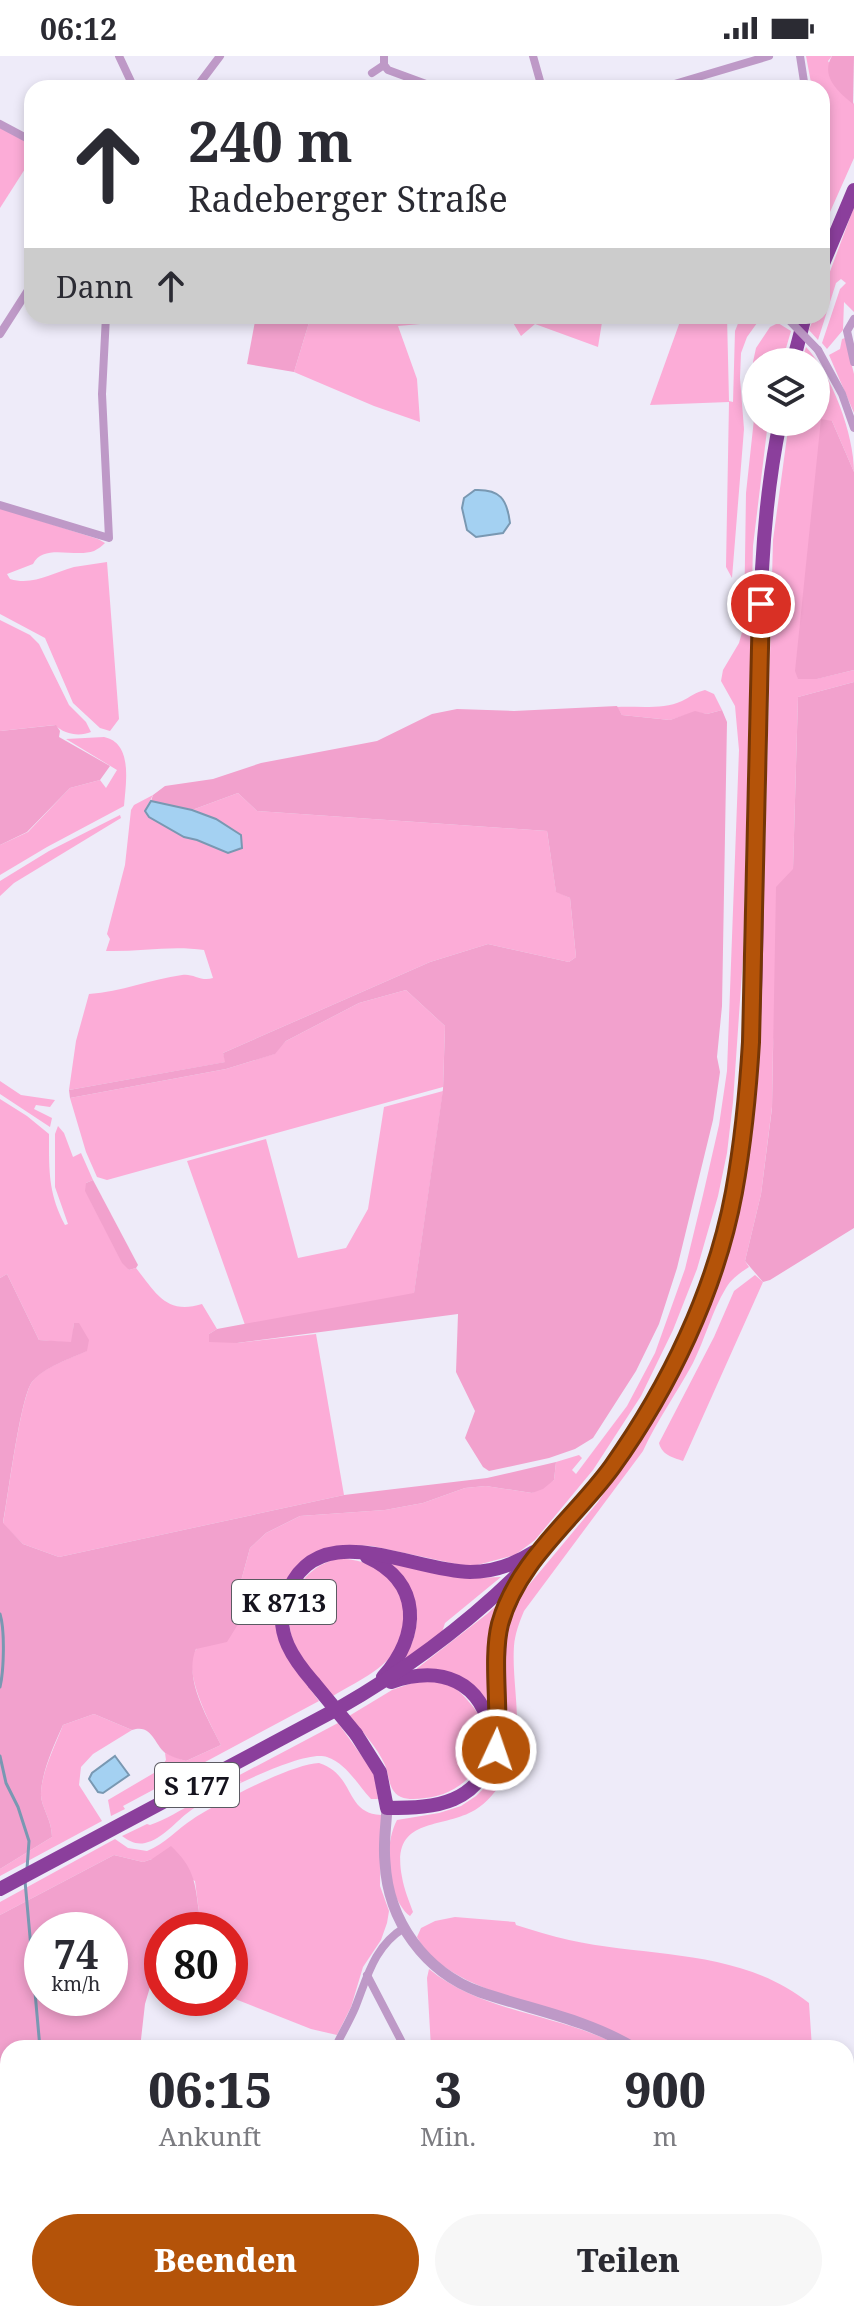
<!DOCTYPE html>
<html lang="de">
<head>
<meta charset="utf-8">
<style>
	:root { --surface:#fff; --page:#f7f7f7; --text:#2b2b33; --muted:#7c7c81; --accent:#b45309 }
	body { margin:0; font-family:"Noto Serif",serif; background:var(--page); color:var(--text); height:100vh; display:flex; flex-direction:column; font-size:30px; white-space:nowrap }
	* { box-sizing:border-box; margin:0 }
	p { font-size:26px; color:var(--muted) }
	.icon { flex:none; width:44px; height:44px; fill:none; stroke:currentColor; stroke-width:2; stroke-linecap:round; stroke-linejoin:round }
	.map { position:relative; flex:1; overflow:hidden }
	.side { position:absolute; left:0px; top:1984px; width:854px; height:282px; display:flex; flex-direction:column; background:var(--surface); border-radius:24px 24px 0 0; box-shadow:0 4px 12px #0003 }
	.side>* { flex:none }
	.banner { position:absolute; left:24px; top:24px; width:806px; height:244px; border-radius:24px; box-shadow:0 4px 12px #0003; background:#fff; color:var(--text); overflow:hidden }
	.fabs { position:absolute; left:742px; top:292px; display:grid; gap:16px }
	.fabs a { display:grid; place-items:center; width:88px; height:88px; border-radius:50%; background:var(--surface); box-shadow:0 4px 12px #0003; font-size:40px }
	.speed { position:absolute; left:24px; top:1856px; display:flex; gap:16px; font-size:40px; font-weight:700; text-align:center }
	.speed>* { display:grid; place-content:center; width:104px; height:104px; border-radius:50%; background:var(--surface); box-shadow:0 4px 12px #0003; line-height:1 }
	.speed small { font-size:20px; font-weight:400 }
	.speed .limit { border:12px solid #d22; background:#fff; color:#111 }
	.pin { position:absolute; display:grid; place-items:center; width:68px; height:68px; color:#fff; margin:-34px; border:4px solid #fff; border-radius:50%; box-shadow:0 2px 8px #0007 }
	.me { position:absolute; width:88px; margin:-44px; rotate:3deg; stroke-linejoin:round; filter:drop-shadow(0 0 6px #0008) }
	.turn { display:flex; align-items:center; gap:28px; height:168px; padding:0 32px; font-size:36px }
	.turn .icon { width:104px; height:104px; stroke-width:2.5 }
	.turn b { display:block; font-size:56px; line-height:68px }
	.then { display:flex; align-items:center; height:76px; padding:0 32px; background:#0003; gap:16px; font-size:30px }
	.eta { display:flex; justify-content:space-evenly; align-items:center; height:136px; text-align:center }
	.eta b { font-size:48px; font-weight:800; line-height:56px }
	.cta { display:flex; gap:16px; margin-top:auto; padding:16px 32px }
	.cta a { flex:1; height:92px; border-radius:48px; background:var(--accent); color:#fff; font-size:32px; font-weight:800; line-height:92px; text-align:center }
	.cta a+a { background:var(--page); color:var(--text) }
	.status { display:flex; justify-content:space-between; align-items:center; height:56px; padding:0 40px; background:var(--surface); direction:ltr }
	.status svg { height:22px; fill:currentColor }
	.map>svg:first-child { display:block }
	.green { fill:#fcacd7 }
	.forest { fill:#f2a1cd; fill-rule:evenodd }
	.water { fill:#a4d1f2; stroke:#7998b2; stroke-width:2 }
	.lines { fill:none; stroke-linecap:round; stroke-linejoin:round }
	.stream { stroke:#7998b2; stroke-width:3 }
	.minor { stroke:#be99c7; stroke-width:8 }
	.tertiary { stroke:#be99c7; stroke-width:11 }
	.trunk { stroke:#8b3f9c; stroke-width:14 }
	.minor-bridge { stroke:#be99c7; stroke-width:8 }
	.trunk-bridge { stroke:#8b3f9c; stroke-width:14 }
	.route-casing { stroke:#753606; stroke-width:20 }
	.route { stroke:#b45309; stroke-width:14 }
	.labels { text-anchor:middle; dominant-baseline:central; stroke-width:6; stroke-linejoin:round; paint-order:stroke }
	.shield { fill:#fff; stroke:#5b5a62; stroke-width:2 }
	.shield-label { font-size:26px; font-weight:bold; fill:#15131e }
</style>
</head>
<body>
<div class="status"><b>06:12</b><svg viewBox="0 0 49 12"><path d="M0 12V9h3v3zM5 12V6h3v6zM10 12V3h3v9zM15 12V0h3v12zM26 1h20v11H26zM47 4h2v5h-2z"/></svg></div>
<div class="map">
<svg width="854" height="2265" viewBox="0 0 854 2265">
	<rect width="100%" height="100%" fill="#eeebf9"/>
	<!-- green -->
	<g class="green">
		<path d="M806,0H832L828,5L854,48V102L822,174V32H812Z"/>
		<path d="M0,71L32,89V102L0,152Z"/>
		<path d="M854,151V256L844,246L843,274L827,293L822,287L840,233L846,227L841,223L836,227L818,284L809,274L814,260H822V237Z"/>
		<path d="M311,260H461L454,265L398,270L417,323L420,366L374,350L294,316Z"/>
		<path d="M509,260H603L598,291L535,268L521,280Z"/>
		<path d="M682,260H727L729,345L733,346L735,275L741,260H762L747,281L741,297L740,322L744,373L732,522L726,511L729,346L650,349Z"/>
		<path d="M778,267L791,275L782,306H756V366H768L753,490L743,901L733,1046L727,1097L718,1140L697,1213L673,1274L641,1340L593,1414L535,1484L515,1499L470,1511L372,1490L350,1489L330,1492L279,1546L295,1613L319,1645L123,1750L125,1753L111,1760L108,1744L159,1714L166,1704L165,1697L186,1705L221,1689C211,1670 182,1615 195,1595C204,1582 232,1567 245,1557L241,1525L250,1492L266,1477L300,1460L385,1454L423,1447L465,1432L486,1430L532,1437L554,1424L556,1406L579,1399L582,1402L572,1414L576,1418L627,1350L655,1297L685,1213L703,1139L719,1069L727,1015L739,694L735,650L721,625L723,614L739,587L744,569L746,437L754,363L753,306L756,292L770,271Z"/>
		<path d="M845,282L854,318V357L829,299L840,293L842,283Z"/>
		<path d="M806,291C832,319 854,378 854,416L832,365L798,623H816L854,614V626L798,641L793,814L773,990L772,1051L761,1138L745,1205L749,1211C740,1217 732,1222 726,1232C712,1255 705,1283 693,1307C677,1337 657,1364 643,1395L524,1555C519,1567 515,1578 514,1590C511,1631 528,1686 504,1723C497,1734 487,1747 475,1754C441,1774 390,1760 402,1821C404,1833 409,1845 413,1856L410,1860C387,1842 383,1790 397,1764L439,1757L461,1750L476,1740L489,1727L502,1699L504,1577L513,1548L598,1446L675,1327L720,1221L731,1184L742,1141L760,985L773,484L789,366H816V306H801Z"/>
		<path d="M0,452L98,483L105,487C102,490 98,493 94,495C75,502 43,487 33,508L7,518L10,523C33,530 52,517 74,511C85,509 96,508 107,506L119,663L110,675L100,672L73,647L45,582L0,558Z"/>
		<path d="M0,564L30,579L39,588L69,649L86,666L91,676C79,681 64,678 55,669L0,675Z"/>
		<path d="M705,634L714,638L722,654L707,658L695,656L670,664L622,659L617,651C638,650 662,654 682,645C690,641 696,636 705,634Z"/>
		<path d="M104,681C133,687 126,726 124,750L47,791L0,819V789L28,776L70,732L100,724L106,732L117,714L66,683Z"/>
		<path d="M238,737L257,755L547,775L556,835L570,842L576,901L569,906L488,888L430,906L223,997L226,1006L69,1034L76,985L89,938C121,936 151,923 182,919C193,917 201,926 213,922L204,894C171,889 138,896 106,895L110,883L107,878L125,809L131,754L134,749L153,739L146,752L184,781L197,784L228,797L241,779L216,763L192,754Z"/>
		<path d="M120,759L121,762L14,827L0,840V825L49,795Z"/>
		<path d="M406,934L445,970L443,1031L107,1124L97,1121L86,1096L70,1042L226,1013L274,998L286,985L359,947Z"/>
		<path d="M0,1025L21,1039L55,1044L50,1051L36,1049L34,1053L52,1062L50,1071L0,1038Z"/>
		<path d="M443,1035L414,1238L245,1269L187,1105L266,1083L298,1202L346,1192L368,1153L384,1051Z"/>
		<path d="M0,1043L27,1060L49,1078C49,1114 48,1137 65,1169L68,1168L55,1131V1078L58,1070L64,1077L73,1101L81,1097L93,1124L86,1127L129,1214L136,1212C156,1237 166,1259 202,1248L217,1273L209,1278L237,1287L316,1278L344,1439L59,1501L23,1488L3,1468C8,1442 20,1343 32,1326C43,1311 70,1303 86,1295L74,1267L72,1287L39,1284L7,1218L0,1222Z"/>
		<path d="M755,1219L763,1226L683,1405C672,1401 662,1399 659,1387L714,1281L734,1235Z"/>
		<path d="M336,1503C384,1500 422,1546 397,1591C385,1614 354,1627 333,1640C321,1625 306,1611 297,1594C278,1557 296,1514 336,1503Z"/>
		<path d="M385,1505L475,1522L501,1521L445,1567L442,1576L402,1606C426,1571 421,1529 385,1505Z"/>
		<path d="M503,1543L493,1577L492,1658L485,1642L415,1614L487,1558Z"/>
		<path d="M415,1626C424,1626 437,1625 445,1627C455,1630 463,1639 469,1646C506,1686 473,1738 425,1742C417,1743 408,1744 401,1741C388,1735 390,1721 385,1709C377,1691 362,1675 349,1660L392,1634Z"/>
		<path d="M94,1658L132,1674L93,1698L81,1711L79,1729L102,1765L0,1820V1813L52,1781C52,1763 40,1750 41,1737C42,1715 55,1690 63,1669Z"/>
		<path d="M338,1667L374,1717L378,1743H371C357,1728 347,1708 327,1701C304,1692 212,1740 190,1755C176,1765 163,1783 145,1787C136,1789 129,1785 122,1780L147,1768L150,1769C182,1758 209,1732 242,1726L232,1723Z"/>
		<path d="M319,1707C356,1719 344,1757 381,1759L380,1830L389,1855L387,1867L381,1884L363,1911L351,1951L337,1979L311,1973L230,1941V1874H200L205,1861L199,1856L195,1825L152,1803L143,1806L114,1799L0,1859V1846L115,1783L128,1792L147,1795C165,1788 177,1773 193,1763C218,1747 291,1708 319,1707Z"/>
		<path d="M455,1861L515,1866L516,1869C533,1874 551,1880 569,1884C651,1902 739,1892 809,1947L812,1992H642C583,1949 452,1946 417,1881L421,1872L435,1865Z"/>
		<path d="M429,1913C484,1958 562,1958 624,1992H431L427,1922Z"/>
		<path d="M846,2137H854V2223L846,2217Z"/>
		<path d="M846,2229L854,2233V2265H519L514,2258H846Z"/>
		<path d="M318,2258H414L424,2265H319Z"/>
	</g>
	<!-- forest -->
	<g class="forest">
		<path d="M832,0H854L853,48C838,36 820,20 832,0Z"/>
		<path d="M256,260H311L294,316L247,308Z"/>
		<path d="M821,363L832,365L854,416V614L817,623H798L795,615Z"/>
		<path d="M854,626V1172L770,1224L763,1226L745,1205L761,1138L772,1052L776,831L793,813L798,641Z"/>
		<path d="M617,650L622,659L670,664L695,655L707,658L722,654L727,666L722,950L717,1001L720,1016L713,1064L677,1212L659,1268L636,1315L593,1382L575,1393L549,1402L489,1415L483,1411L465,1382L475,1355L456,1316L458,1258L237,1287L209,1286V1278L217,1273L414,1237L443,1033L445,970L406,934L359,947L286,985L275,998L226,1013L70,1042L69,1034L225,1006L223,997L430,906L488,888L569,906L576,901L570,842L556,836L547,775L257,755L238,737L192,754L151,745L153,739L165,730L213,723L261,707L377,685L432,658L457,653L514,655Z"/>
		<path d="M56,669L60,675L59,681L110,710L100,724L70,732L27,776L0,789V675Z"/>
		<path d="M93,1124L138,1209L136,1212L129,1214L122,1207L85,1135L86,1127Z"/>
		<path d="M7,1218L39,1284L71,1286L74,1267H79L89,1284L87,1295C70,1303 44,1311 32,1326C20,1342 8,1442 3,1467L23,1488L59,1501L344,1439L487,1422L556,1406L554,1424L543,1433L532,1437L486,1430L465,1432L423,1447L385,1454L300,1460L266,1477L250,1492L241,1525L245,1557L227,1586L196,1593C183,1622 208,1663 221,1689L186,1705C180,1703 172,1701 167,1698C154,1690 153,1667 132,1674L94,1658L63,1669C54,1689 42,1715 41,1737C40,1750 52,1763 52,1781L0,1813V1222Z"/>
		<path d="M171,1790C194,1812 195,1825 199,1856L205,1861L200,1874L158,1875L160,1897L145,1948L140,1992H8V2045L0,2053V1859L114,1799L143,1806L152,1803ZM42,1874H110V1942H42Z"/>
	</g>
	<!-- water -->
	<g class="water">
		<path d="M475,434C500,433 507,443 510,467L503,477L476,481L467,474L462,452L464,442Z"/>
		<path d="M151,745L192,754L216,763L241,779L242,792L228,797L197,784L184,781L149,761L145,755Z"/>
		<path d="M115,1700L129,1719L103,1737L98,1736L89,1723L92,1717Z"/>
	</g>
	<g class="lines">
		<!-- stream -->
		<g class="stream">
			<path d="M0,1558C5,1574 4,1614 0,1631"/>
			<path d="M0,1700L6,1727L18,1751L29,1785L27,1813"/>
			<path d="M25,1825L40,1992"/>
			<path d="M0,2050L8,2043"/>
			<path d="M0,2068L2,2083L8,2085"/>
			<path d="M0,2138L6,2133L8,2122"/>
			<path d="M0,2247L8,2251"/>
			<path d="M20,2258L22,2259"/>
			<path d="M24,2261L28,2265"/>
		</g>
		<!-- minor -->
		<g class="minor">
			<path d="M119,0L134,32"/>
			<path d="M384,0V9L388,14L437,32"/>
			<path d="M533,0L542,32"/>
			<path d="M800,0L805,32"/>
			<path d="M372,17L384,9"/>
			<path d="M196,32L220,0"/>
			<path d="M661,32L769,0"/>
			<path d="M0,68L32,85"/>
			<path d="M854,263L847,275L854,306"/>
			<path d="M0,278L32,228"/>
			<path d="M818,294L842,338L854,372"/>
			<path d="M0,449L109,482L102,338L106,260"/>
			<path d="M367,1919L405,1992"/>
			<path d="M335,1992C341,1979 349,1966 355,1952C367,1922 374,1890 404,1872"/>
			<path d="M0,2156L8,2171"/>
			<path d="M418,2258L428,2265"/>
			<path d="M510,2258L516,2265"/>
			<path d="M5,2259L15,2265"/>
			<path d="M244,2265L246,2258"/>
		</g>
		<!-- tertiary -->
		<g class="tertiary">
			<path d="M387,1752C386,1770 383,1788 385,1806C388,1865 425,1916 480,1936C532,1954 587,1963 634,1992"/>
			<path d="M846,2223L854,2228"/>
		</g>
		<!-- trunk -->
		<g class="trunk">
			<path d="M822,210L854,134"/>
			<path d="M793,306L805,260"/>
			<path d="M367,1501C422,1526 421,1579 383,1621"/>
			<path d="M391,1626C441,1609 482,1624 492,1680"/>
			<path d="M314,1627C294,1604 274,1577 285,1544C313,1456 409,1515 470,1516C492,1516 515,1508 534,1496"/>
			<path d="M356,1678L380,1716L387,1752C439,1752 476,1748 496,1694L500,1569L522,1522"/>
			<path d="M0,1833L339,1652C498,1561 627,1426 696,1256C712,1218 726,1179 734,1139C760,1007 756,868 758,734C760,612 755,487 780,366"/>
		</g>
		<!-- minor-bridge -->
		<path class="minor-bridge" d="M785,260L818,294"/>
		<!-- trunk-bridge -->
		<path class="trunk-bridge" d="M314,1627L356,1678"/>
	</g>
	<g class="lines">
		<!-- route casing -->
		<g class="route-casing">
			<path id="route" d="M496,1694C501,1655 491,1604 500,1568C517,1505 575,1462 612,1411C669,1331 716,1234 734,1136C743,1086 748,1036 751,986L761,548"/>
		</g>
		<!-- route -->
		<use href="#route" class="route"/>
	</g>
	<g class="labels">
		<!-- shield labels -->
		<g class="shield">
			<rect x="232" y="1524" width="104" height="44" rx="6"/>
			<rect x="155" y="1707" width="84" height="44" rx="6"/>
		</g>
		<g class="shield-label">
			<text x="284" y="1546">K 8713</text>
			<text x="197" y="1729">S 177</text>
		</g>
	</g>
</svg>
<div class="fabs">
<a><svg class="icon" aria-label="layers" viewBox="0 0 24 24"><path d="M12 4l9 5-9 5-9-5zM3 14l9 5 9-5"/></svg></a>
</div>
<div class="speed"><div>74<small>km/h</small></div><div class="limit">80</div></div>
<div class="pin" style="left:761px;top:548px;background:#d93025"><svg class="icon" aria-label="arrive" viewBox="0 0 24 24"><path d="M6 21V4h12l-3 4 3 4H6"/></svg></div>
<svg class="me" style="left:496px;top:1694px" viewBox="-20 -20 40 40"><circle r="17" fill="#b45309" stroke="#fff" stroke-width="3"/><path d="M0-11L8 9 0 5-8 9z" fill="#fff"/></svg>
<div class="banner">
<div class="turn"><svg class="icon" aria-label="ahead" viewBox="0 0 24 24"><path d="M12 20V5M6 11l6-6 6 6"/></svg><div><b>240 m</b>Radeberger Straße</div></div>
<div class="then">Dann<svg class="icon" aria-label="ahead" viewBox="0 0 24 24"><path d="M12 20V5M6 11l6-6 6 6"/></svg></div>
</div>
<section class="side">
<div class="eta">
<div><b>06:15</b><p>Ankunft</p></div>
<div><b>3</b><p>Min.</p></div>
<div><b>900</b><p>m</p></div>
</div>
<div class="cta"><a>Beenden</a><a>Teilen</a></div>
</section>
</div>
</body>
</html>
